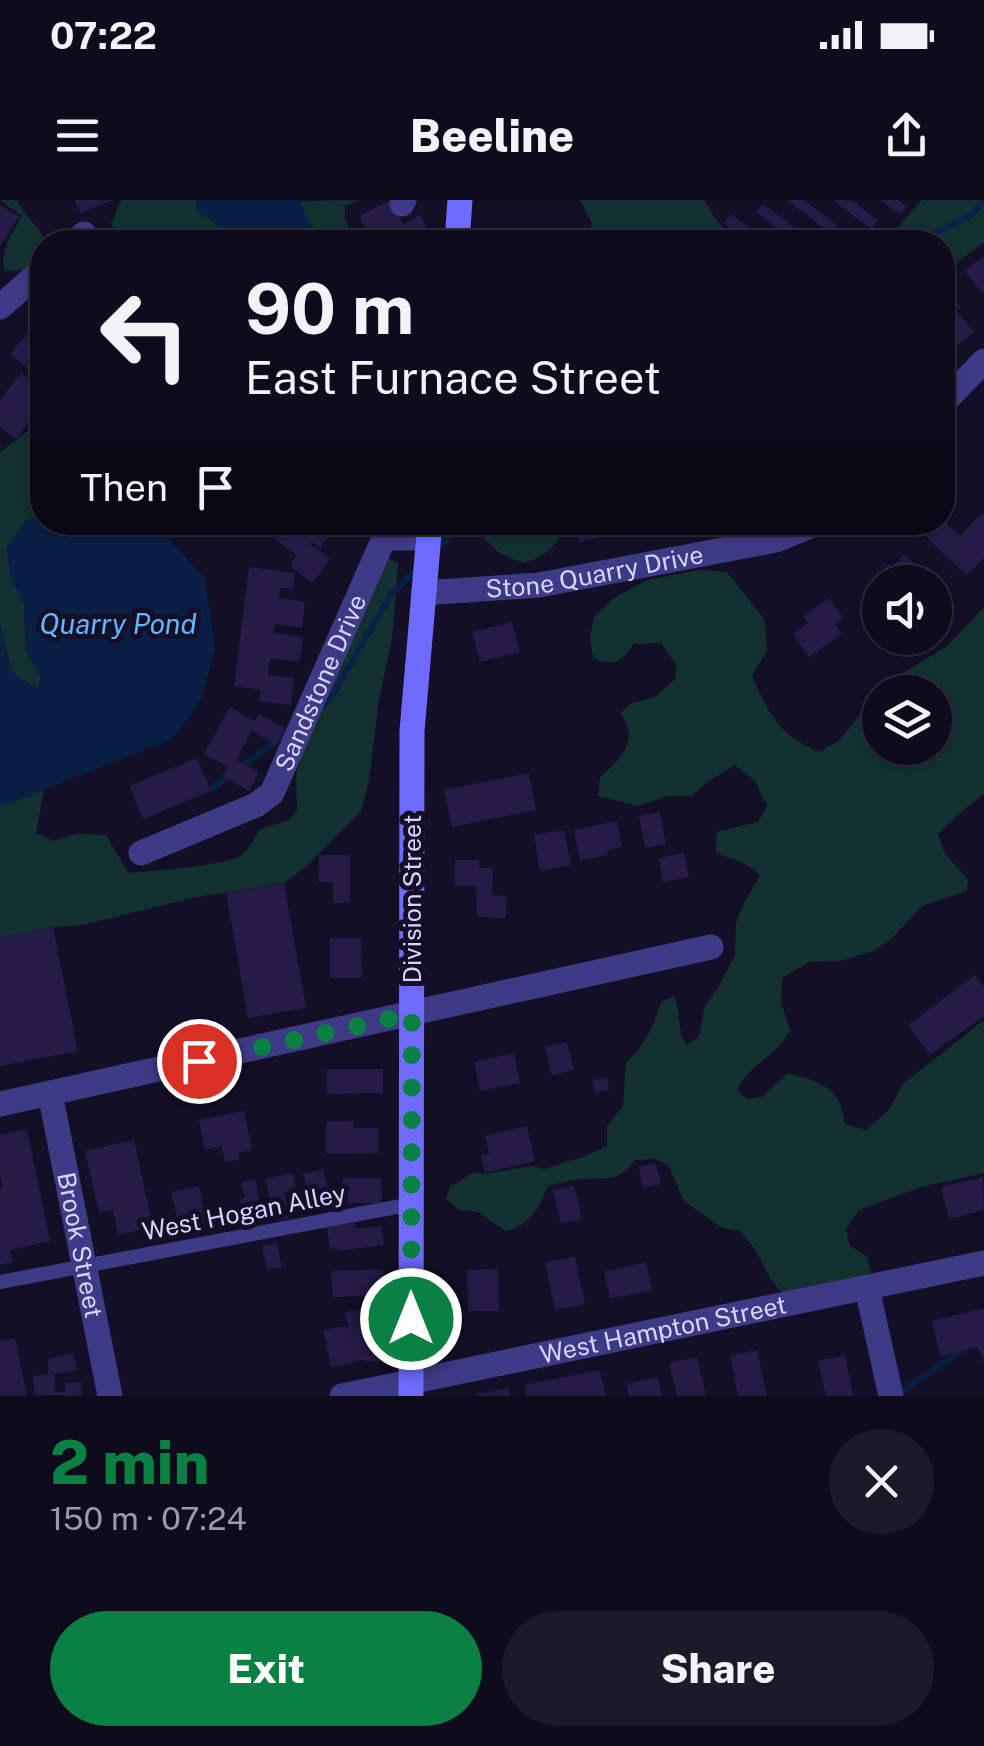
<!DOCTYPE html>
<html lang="en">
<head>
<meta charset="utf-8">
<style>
	:root { --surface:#0e0b1c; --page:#1c1929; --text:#f1f3f6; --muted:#9b9ba3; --line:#2e2b3b; --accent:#0b8043 }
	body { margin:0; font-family:"Public Sans",sans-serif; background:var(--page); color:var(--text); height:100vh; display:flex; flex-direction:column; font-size:38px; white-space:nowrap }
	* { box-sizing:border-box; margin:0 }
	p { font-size:32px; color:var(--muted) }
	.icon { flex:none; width:55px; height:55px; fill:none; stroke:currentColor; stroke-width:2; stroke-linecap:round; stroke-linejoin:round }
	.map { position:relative; height:1196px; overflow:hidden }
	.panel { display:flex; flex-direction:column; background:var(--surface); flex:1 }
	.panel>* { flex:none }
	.top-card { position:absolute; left:30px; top:30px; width:925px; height:305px; border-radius:40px; box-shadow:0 2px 8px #0004,0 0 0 2px var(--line); background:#0e0b1c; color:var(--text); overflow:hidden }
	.buttons { position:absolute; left:862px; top:365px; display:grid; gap:20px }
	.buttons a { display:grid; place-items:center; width:90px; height:90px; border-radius:50%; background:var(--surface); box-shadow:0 2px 8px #0004,0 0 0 2px var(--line); font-size:50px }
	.pin { position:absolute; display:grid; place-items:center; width:85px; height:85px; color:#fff; margin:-42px; border:5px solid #fff; border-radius:50%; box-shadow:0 2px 10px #0007 }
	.me { position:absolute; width:110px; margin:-55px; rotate:0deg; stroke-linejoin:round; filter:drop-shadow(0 0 8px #0008) }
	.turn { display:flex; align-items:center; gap:35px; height:210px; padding:0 50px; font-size:45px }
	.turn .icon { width:130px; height:130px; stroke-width:2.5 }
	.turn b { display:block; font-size:70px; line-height:85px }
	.then { display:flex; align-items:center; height:95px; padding:0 50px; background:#0003; gap:20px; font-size:38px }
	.round { display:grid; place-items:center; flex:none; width:105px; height:105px; border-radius:52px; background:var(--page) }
	.summary { display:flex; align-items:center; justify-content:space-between; height:170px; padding:0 50px }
	h1 { font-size:60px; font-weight:800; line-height:75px; color:var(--accent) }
	.action { display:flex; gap:20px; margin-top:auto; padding:20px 50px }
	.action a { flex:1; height:115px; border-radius:60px; background:var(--accent); color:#fff; font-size:40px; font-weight:800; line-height:115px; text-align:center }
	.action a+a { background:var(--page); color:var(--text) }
	.status { display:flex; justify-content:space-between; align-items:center; height:70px; padding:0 50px; background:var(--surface); direction:ltr }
	.status svg { height:28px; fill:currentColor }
	header { display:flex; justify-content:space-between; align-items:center; height:130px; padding:0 50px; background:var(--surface); font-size:45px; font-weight:800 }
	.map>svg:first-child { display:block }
	.green { fill:#12302f; fill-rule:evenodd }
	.water { fill:#0a1f44 }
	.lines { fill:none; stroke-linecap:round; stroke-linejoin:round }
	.stream { stroke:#0a1f44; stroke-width:6 }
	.building { fill:#241b47 }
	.lane { stroke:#3d3a85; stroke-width:14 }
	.street { stroke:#3d3a85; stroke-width:25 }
	.secondary { stroke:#6f6bff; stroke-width:25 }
	.route { stroke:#0b8043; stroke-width:18; stroke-dasharray:0 32.4 }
	.labels { text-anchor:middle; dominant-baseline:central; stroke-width:10; stroke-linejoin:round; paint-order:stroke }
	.street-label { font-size:25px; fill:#d9d4ff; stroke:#130f26 }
	.water-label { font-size:28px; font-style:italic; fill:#62b6ff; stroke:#130f26 }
</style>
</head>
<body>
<div class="status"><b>07:22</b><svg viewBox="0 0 49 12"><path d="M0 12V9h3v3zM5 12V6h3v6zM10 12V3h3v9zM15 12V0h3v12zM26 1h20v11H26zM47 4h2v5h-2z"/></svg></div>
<header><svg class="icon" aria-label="menu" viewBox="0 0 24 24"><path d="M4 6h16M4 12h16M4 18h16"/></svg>Beeline<svg class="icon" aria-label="share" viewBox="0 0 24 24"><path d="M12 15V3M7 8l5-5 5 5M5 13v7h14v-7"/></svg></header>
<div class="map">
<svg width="984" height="1196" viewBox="0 0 984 1196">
	<rect width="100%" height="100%" fill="#130f26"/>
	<!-- green -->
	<g class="green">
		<path d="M0,0H17C24,16 39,26 46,42H42V56L24,70L4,71C0,51 12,33 22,16Z"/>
		<path d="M121,0H196L197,11L214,22L234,42H130L111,24Z"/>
		<path d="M360,0L345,6V19L356,42C318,42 315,33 299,1Z"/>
		<path d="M580,0H704L717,21L738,42H588L592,23Z"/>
		<path d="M922,0H984V42L943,73L942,42H849L895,30Z"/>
		<path d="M42,214V314L25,321L11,377L24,404L26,452L42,477L38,489L12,473L0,425V252L27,232Z"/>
		<path d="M491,323H563C561,345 545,356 524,363L501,354L484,339Z"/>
		<path d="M384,356L398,363L392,439L379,499L369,580L361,611L306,667L284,683L192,698L83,725L53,727L0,738V607L44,590L36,633L54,641L76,634L106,635L128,673C150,671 225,666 240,656C250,649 254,640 259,630L288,620L297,611L296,574L307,540Z"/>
		<path d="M699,370L727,372L765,420L767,450L752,476C770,515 778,534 819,552L839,541L884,484L946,447L984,407V594L960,613L938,634L944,652L968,680L967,691L922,706L892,738L874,751L839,761L809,762L782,778L781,802L790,830C778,856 743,868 738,891L748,899L762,897L788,873C823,884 839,884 845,924L866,930L888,911L903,884L984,820V973L921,987L859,1010L846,1029L850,1045L867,1057L871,1074L782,1093L770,1078L755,1049L740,1031L722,1028L684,1001L669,966L656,959L635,960C617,986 600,976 573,980C565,982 556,984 548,986C539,1008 529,1027 505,1031L478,1012L459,1010L446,999L450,987L474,972L484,974L532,966L544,969L583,957L607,946V926L623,906L626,862C646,844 653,827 661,802L674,796C682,814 676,831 687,845L699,837L704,808L720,784L735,755L736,723L744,703L760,676C745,660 735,661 715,652L717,632L758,622L767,606L755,581L735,565L707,582L692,596H668L639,606L598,596L600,577C621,559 641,540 620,513L632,503L655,497L675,479L676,464L661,443L634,444C621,462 616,467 593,458L590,436L594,417L614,398L647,380ZM880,492H935V548H880Z"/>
	</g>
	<!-- water -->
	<g class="water">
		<path d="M196,0H299L312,27L332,42H234L214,22L197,11Z"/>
		<path d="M42,314V322L179,323L170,340L205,379L215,450L201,500L172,539L0,607V425L12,473L37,488L41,477L26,452L24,404L11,377L6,349L25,321Z"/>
	</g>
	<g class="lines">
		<!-- stream -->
		<g class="stream">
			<path d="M919,42L971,15L984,1"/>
			<path d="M437,349L465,322"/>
			<path d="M319,508L329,501L392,393L417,369"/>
			<path d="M213,588L289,531"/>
			<path d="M898,1194L966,1147"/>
		</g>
	</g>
	<!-- building -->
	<g class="building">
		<path d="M75,0H114L80,13Z"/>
		<path d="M390,0L403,24L420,15L435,42H407L405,39L399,42H373L359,16Z"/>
		<path d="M787,0H804L837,25L830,33Z"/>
		<path d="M833,0H851L878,20L871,29Z"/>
		<path d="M880,0H898L907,7L900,15Z"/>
		<path d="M763,4L805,35L800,42H796L756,12Z"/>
		<path d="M0,5L19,16L0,47Z"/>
		<path d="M731,14L768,42H750L724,23Z"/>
		<path d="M984,56V95L965,71Z"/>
		<path d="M942,86L961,108L957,111L974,132L956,147L944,133L942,135Z"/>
		<path d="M33,127L42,135V180L10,154Z"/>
		<path d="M21,173L42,190V204L16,239L0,227V200Z"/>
		<path d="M982,313L984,314V358L967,376L924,335L936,322H942V319L960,336Z"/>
		<path d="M286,322H329L335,327L320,348L312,342L310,344L330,358L313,383L290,366L297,355L274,339Z"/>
		<path d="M575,322H632L634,330L579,342Z"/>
		<path d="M905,354L926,375L919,382H880V406L864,389L889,364L892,367Z"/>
		<path d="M249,367L295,373L293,389L280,388L279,398L305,402L302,428L275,424L274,433L303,437L300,462L270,458L268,475L294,478L291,505L259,501L261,490L234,486Z"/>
		<path d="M829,398L843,418L835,424L842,434L809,457L793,434L808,423L803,416Z"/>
		<path d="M512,422L520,452L480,462L472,432Z"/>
		<path d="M230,507L255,521L259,514L285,528L276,545L252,531L236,560L259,572L249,591L222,576L228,567L204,554Z"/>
		<path d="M197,558L211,591L143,619L129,586Z"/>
		<path d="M529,573L536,610L452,627L444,590Z"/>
		<path d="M660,612L666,644L645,648L639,616Z"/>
		<path d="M617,621L622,647L607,650L608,655L580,660L574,630Z"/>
		<path d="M564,630L571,665L540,671L534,635Z"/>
		<path d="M684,653L689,677L663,682L659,658Z"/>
		<path d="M319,655H350V703H333V682H318Z"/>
		<path d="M455,660H479V668H493L492,695L507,696L506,718L477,717L476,686H455Z"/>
		<path d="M284,683L306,808L248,818L226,693Z"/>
		<path d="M53,727L78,851L0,866V738Z"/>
		<path d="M330,738H361L362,778H330Z"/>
		<path d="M975,775L984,787V816L930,855L908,825Z"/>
		<path d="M567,842L574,870L552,876L545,847Z"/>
		<path d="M514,853L520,883L480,891L474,862Z"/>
		<path d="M327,869H383V893L327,894Z"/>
		<path d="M607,877L609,890L595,893L593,880Z"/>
		<path d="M244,911L252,950L238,953L240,959L225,962L221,946L205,950L199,920Z"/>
		<path d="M354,921V928H378V953L326,954V922Z"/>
		<path d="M527,926L535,961L485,973L481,956L489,954L485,936Z"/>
		<path d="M27,929L50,1041L10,1050L13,1062L0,1065V990H3L0,974V935Z"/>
		<path d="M134,940L153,1027L118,1035L113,1009L99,1013L85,951Z"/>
		<path d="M656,963L661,984L643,988L639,967Z"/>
		<path d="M323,969L328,990L308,994L303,974Z"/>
		<path d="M293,973L296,990L284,992L289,1019L275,1021L265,979Z"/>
		<path d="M983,977L984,1010L949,1019L941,987Z"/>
		<path d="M343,978H381L382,1003H343Z"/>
		<path d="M255,980L263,1018L245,1022L240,999L245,998L241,982Z"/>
		<path d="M574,985L582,1019L561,1024L553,990Z"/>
		<path d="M199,986L207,1024L180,1030L171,992Z"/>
		<path d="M355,1023L356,1029L381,1026L384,1045L337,1051V1048L330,1049L327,1027Z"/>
		<path d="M277,1043L282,1067L267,1070L262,1046Z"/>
		<path d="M575,1057L585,1104L555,1110L545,1062Z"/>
		<path d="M646,1062L652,1090L610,1099L604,1072Z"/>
		<path d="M383,1069L385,1095L333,1097L331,1071Z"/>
		<path d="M498,1069L499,1111H468L467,1070Z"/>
		<path d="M384,1108V1123H377L379,1162L360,1160L331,1168L323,1130L349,1126L344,1112Z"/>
		<path d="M984,1108V1165L978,1147L940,1156L932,1121Z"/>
		<path d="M15,1138L27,1196H0V1141Z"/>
		<path d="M757,1150L767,1196H738L730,1156Z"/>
		<path d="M73,1153L77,1170L54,1174L55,1192H66L65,1183L81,1182L82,1196L35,1195L33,1176L48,1174V1159Z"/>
		<path d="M845,1155L853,1196H826L818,1161Z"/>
		<path d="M697,1157L706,1196H677L669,1163Z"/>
		<path d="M600,1170L606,1196H526L524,1185Z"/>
		<path d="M658,1177L662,1196H629L626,1184Z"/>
		<path d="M509,1188L510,1196H477V1194Z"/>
	</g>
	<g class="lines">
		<!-- lane -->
		<path class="lane" d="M0,1082L412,1004"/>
		<!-- street -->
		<g class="street">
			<path d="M402,4L404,0"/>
			<path d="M74,42L84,34"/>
			<path d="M0,107L42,70"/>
			<path d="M942,204L984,161"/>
			<path id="s1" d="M424,393L539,385L776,340L820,322"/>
			<path id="s2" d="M141,653L256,605L272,593L384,338H429"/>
			<path id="s3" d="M50,893L110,1196"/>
			<path d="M0,904L711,747"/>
			<path d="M867,1088L891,1196"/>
			<path id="s4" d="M342,1196L984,1063"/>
		</g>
		<!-- secondary -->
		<g class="secondary">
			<path d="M457,42L460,0"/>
			<path d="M411,1196L412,531L430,322"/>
		</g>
	</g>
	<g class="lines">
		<!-- route -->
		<path class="route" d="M199,861L412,814L411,1119"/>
	</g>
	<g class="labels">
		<!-- street labels -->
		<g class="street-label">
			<text stroke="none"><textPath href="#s1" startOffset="172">Stone Quarry Drive</textPath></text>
			<text stroke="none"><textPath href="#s2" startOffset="265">Sandstone Drive</textPath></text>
			<text transform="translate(412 699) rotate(-90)">Division Street</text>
			<text transform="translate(244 1012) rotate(-11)">West Hogan Alley</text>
			<text stroke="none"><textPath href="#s3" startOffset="155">Brook Street</textPath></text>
			<text stroke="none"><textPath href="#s4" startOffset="328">West Hampton Street</textPath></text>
		</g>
		<!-- water labels -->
		<g class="water-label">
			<text x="118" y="423">Quarry Pond</text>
		</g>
	</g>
</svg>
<div class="buttons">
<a><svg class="icon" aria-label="sound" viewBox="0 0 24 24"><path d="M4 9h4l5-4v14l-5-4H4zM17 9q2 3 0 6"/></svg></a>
<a><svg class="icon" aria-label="layers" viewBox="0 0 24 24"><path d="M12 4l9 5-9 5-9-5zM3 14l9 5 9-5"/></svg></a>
</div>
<div class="pin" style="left:199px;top:861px;background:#d93025"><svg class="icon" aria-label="arrive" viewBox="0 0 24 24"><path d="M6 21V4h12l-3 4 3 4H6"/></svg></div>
<svg class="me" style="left:411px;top:1119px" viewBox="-20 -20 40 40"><circle r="17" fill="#0b8043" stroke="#fff" stroke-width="3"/><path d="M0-11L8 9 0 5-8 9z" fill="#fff"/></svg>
<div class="top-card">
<div class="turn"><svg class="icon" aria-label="left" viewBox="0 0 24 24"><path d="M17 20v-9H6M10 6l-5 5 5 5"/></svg><div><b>90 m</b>East Furnace Street</div></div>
<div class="then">Then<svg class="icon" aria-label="arrive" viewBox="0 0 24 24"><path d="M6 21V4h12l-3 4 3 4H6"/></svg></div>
</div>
</div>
<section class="panel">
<div class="summary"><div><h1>2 min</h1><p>150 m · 07:24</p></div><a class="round"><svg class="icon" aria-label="close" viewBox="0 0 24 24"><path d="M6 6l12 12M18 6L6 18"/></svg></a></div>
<div class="action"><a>Exit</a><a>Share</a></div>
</section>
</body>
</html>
